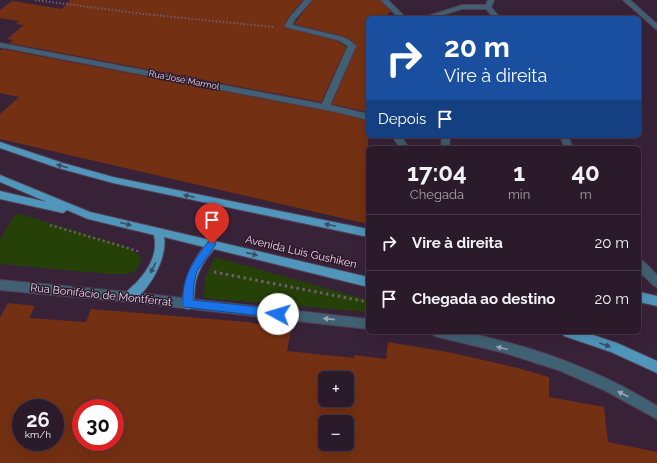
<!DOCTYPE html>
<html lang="pt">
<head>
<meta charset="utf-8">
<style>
	:root { --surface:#2a1a2a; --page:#362736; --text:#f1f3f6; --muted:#a5a1a8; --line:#463847 }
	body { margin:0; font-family:Raleway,sans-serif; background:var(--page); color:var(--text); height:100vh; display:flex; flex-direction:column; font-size:15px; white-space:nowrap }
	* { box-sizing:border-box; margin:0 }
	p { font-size:13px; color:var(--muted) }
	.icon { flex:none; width:22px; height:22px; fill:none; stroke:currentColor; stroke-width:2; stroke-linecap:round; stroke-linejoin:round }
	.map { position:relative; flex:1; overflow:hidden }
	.sheet { position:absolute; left:366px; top:146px; width:275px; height:188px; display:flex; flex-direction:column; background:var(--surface); border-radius:6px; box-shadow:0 4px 16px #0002,0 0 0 1px var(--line) }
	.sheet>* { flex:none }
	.guide { position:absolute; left:366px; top:16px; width:275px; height:122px; border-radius:6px; box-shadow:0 4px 16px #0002,0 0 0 1px var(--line); background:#1a4fa0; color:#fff; overflow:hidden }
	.fabs { position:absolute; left:318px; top:371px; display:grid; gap:8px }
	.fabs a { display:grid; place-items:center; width:36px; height:36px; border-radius:6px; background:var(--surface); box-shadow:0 4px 16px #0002,0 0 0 1px var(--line); font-size:20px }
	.speed { position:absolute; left:12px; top:399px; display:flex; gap:8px; font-size:20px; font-weight:700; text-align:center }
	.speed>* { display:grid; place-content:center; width:52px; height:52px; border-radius:50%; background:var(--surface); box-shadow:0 4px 16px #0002,0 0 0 1px var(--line); line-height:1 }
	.speed small { font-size:10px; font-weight:400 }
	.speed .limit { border:6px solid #d22; background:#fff; color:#111 }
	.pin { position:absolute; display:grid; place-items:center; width:34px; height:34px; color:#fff; margin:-41px -17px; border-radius:50% 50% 50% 0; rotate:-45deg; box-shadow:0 0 4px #0007 }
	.pin .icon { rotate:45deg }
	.me { position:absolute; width:44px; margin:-22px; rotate:276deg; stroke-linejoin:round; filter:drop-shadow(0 0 3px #0008) }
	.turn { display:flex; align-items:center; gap:14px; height:84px; padding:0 12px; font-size:18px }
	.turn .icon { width:52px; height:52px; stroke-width:2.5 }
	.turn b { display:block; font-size:28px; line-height:34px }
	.then { display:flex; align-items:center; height:38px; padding:0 12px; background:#0003; gap:8px; font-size:15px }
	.eta { display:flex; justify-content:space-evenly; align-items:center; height:68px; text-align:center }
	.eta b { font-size:24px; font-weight:700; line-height:28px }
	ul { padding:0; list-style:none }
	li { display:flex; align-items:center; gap:12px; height:56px; padding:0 12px; border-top:1px solid var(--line) }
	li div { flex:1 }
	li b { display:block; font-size:15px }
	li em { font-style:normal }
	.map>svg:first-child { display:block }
	.green { fill:#264107 }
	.building { fill:#743012; fill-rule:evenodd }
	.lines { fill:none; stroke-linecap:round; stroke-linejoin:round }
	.minor-casing { stroke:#543f54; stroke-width:2 }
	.major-casing { stroke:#543f54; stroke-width:2 }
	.path-far2 { stroke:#705c70; stroke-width:2; stroke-dasharray:1.5 2; stroke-linecap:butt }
	.path-far1 { stroke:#705c70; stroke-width:2.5; stroke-dasharray:2 3; stroke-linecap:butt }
	.path { stroke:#705c70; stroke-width:3; stroke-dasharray:2.5 3.5; stroke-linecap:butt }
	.minor { fill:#406173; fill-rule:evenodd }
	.major { fill:#4f96ba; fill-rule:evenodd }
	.oneway { fill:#3b4a65 }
	.oneway2 { fill:#9da4b3 }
	.route { fill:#1a73e8; stroke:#114b97 }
	.labels { text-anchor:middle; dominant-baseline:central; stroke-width:3; stroke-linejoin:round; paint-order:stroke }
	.far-street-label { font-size:9px; fill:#e9dae8; stroke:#2e182d }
	.street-label { font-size:11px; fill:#e9dae8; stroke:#2e182d }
</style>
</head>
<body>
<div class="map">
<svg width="657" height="463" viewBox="0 0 657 463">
	<rect width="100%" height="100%" fill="#382238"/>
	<!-- green -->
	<g class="green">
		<path d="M16,213L129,247L142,258L135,272L125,274H109L0,264V239Z"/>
		<path d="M215,257L368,300V312L204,298L205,278Z"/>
	</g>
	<!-- building -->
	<g class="building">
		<path d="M70,0H303L289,16L284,27L337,41L346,47L321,102L9,43L13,40L7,39L24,25L16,24L19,21L0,18V10L12,1L62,9Z"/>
		<path d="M313,0H380L391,12L382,18H368V112L332,104L357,46L350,39L343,36L294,24Z"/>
		<path d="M2,49L337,113L368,121V224L0,139V114L19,97L0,93V51Z"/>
		<path d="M8,303L35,306L29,318L86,322L91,309L247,322L291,329L287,351L354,358V355L386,359L388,342L448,352L514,367L549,377V397L604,407L608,442L657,452V463H0V318ZM325,378H347V400H325ZM21,408H55V442H21ZM81,408H115V442H81ZM325,422H347V444H325Z"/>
	</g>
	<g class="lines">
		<!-- minor casing -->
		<g class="minor-casing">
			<g id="minor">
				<path d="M305,0H312L295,19L292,25L342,37L349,40L356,46L330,105L368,114V120L337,112L0,47V43L322,104L348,46L338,40L286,27L285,26L290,17Z"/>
				<path d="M381,0H388L406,18H399Z"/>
				<path d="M488,0H494L491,7L500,18H494L486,9H462L432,18H422L462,5H486Z"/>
				<path d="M623,0H630L657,24V30Z"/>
				<path d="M392,136H401L409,148H400Z"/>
				<path d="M442,136H450L449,148H441Z"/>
				<path d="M560,136H568L573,148H565Z"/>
				<path d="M639,260L643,261L657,275V287L653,285L639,271Z"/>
				<path d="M0,280L129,292L368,319V329L129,302L0,290Z"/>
				<path d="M432,332C442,332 453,331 463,332C476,334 489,338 502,341C557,355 608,376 657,406V419L606,391L561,371L505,353L438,337L434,336Z"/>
			</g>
		</g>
		<!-- major casing -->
		<g class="major-casing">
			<g id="major">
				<path d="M0,142L63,163L113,177L368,229V237L113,183L58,168L0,148Z"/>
				<path d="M0,175L90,212L368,277V287L214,249C205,260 197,271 195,286C194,293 195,301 192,308L188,309L184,308L182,304C184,281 189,265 204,247L164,237C168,257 148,295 129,302L125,300L123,297C126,291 132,287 136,283C149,269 158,254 154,235L88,219L67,210L63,213L0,199V191L47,202L0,182Z"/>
				<path d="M639,292L657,296V306L639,302Z"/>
				<path d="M562,332H584L617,343L657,361V373L611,352L564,336Z"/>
			</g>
		</g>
		<!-- path-far2 -->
		<path class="path-far2" d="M35,0L144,14L273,27"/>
		<!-- path-far1 -->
		<path class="path-far1" d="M50,225L141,252"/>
		<!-- path -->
		<path class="path" d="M214,272L368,302"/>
		<!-- minor -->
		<use href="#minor" class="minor"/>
		<!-- major -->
		<use href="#major" class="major"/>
	</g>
	<!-- one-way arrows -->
	<defs><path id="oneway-solid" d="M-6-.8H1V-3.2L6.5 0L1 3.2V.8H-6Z"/></defs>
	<g class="oneway">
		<use href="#oneway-solid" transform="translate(62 166) rotate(-164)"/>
		<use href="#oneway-solid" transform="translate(189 196) rotate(-168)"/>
		<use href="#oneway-solid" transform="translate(126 224) rotate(14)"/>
		<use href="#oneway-solid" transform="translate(330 225) rotate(-168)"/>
		<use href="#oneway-solid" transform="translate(252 254) rotate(13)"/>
		<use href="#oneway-solid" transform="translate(153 268) rotate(118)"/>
		<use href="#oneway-solid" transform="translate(605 345) rotate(19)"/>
	</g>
	<g class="oneway2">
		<use href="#oneway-solid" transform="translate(329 319) rotate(-174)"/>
		<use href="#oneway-solid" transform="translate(502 348) rotate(-166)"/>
		<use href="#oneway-solid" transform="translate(623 394) rotate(-153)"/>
	</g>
	<!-- route -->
	<path class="route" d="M212,241L215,242L216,244L197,271L194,283L193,300L278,309L281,310L283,314L281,317L278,318L184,307C182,303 183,299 183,295C185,271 195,260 208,242Z"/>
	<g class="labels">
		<!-- far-street labels -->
		<g class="far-street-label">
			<text transform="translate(184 80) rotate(11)">Rua José Marmol</text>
		</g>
		<!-- street labels -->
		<g class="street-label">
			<text transform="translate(301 252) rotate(13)">Avenida Luis Gushiken</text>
			<text transform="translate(101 295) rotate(6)">Rua Bonifácio de Montférrat</text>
		</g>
	</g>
</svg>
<div class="fabs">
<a>+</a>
<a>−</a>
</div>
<div class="speed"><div>26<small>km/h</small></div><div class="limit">30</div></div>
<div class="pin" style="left:212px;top:244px;background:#d93025"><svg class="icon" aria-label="arrive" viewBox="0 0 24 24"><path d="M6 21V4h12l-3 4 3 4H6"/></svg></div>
<svg class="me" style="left:278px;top:314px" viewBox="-20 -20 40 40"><circle r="19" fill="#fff"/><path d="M0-13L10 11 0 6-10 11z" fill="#1a73e8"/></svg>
<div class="guide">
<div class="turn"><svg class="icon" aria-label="right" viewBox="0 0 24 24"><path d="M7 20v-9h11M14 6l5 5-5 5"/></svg><div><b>20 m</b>Vire à direita</div></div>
<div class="then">Depois<svg class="icon" aria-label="arrive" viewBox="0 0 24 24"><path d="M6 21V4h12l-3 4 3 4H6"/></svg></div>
</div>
<section class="sheet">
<div class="eta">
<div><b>17:04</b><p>Chegada</p></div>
<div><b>1</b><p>min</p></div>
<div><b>40</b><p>m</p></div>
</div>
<ul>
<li><svg class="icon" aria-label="right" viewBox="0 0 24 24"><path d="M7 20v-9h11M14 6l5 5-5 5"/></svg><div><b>Vire à direita</b></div><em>20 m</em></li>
<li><svg class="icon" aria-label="arrive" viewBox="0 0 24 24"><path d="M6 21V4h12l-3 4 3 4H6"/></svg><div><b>Chegada ao destino</b></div><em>20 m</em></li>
</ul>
</section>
</div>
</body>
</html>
